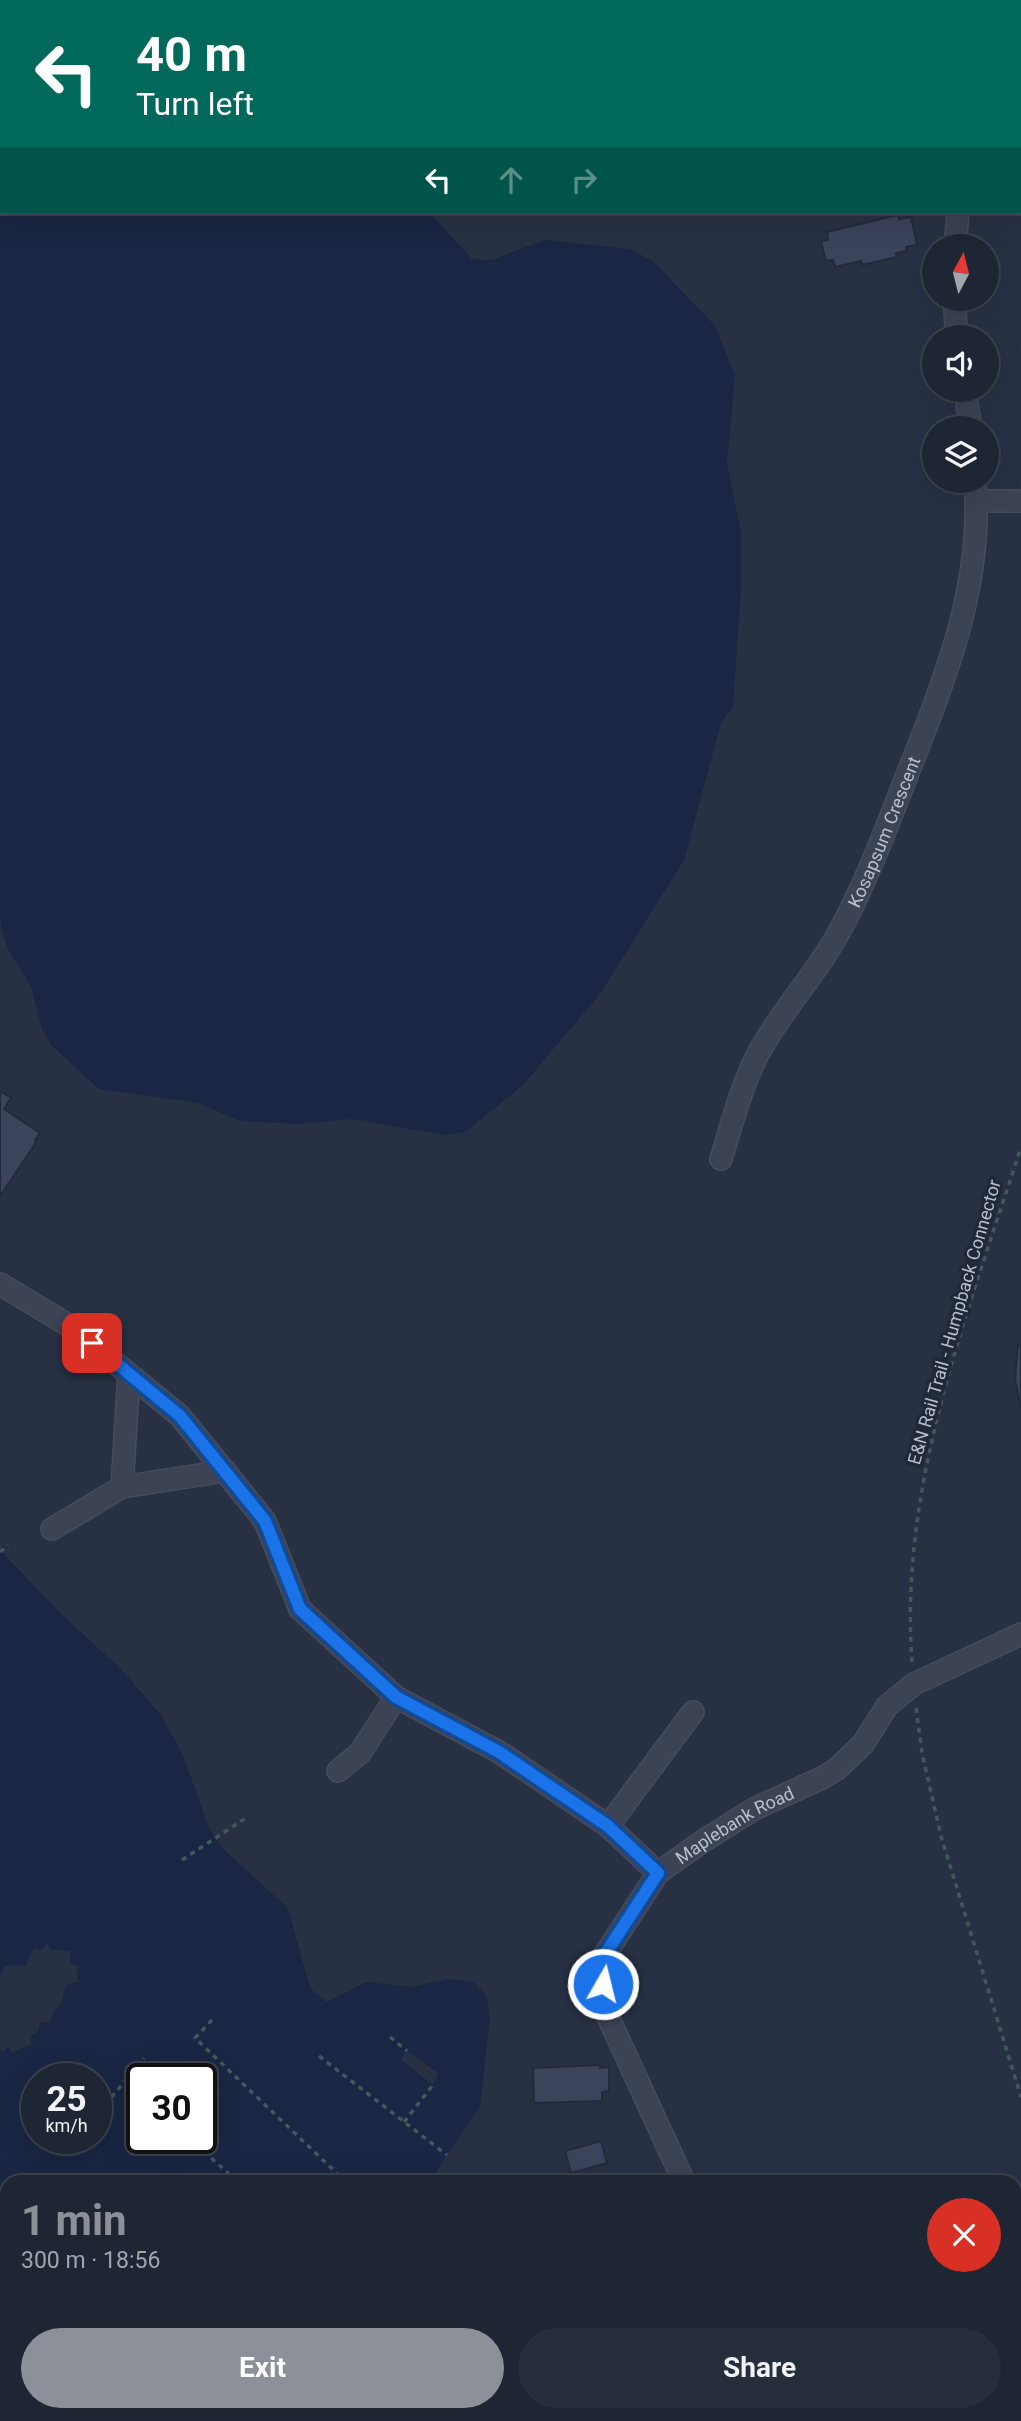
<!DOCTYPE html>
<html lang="en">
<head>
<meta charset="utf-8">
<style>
	:root { --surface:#1e2533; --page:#262d3b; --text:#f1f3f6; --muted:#a1a5ac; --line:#3c424e; --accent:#8c9099 }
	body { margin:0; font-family:Roboto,sans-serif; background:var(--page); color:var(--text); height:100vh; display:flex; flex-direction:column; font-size:26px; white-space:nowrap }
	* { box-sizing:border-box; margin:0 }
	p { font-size:23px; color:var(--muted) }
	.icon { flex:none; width:38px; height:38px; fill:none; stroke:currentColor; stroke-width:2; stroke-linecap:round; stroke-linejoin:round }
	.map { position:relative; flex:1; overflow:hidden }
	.sheet { position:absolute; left:0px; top:2175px; width:1022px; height:247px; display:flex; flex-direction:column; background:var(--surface); border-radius:21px 21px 0 0; box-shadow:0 7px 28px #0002,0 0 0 2px var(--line) }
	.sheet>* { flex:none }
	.banner { position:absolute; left:0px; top:0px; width:1022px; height:214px; box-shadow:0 7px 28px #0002,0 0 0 2px var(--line); background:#00695c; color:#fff; overflow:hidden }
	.needle { width:46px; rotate:7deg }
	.tools { position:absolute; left:922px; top:234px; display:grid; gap:14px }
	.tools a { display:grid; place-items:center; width:77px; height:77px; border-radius:50%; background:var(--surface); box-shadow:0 7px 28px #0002,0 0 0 2px var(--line); font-size:35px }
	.speed { position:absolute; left:21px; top:2063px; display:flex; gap:14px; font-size:35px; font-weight:700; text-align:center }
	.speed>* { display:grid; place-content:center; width:91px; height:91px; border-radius:50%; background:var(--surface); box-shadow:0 7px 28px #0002,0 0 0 2px var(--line); line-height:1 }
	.speed small { font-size:18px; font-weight:400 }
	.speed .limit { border:4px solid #111; border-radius:10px; background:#fff; color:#111 }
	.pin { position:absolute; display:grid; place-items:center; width:60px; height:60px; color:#fff; margin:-30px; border-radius:14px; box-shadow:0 4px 10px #0006 }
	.me { position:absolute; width:77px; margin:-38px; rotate:8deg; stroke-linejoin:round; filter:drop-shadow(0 0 5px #0008) }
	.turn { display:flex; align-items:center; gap:24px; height:147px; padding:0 21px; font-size:32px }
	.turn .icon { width:91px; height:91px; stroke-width:2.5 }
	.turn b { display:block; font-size:49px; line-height:60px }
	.lanes { display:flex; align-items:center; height:66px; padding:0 21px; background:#0003; justify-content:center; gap:35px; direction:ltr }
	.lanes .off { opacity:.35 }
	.round { display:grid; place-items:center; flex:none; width:74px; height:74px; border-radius:37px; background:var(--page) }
	.headline { display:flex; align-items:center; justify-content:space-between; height:119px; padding:0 21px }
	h1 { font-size:42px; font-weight:700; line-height:52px; color:var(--accent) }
	.cta { display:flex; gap:14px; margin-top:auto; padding:14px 21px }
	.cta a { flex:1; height:80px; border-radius:42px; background:var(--accent); color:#fff; font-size:28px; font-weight:700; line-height:80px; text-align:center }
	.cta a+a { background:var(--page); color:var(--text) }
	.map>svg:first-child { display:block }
	.water { fill:#1a2643; fill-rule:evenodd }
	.pier { fill:#283144 }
	.building { fill:#3a445a; stroke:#232a3b; stroke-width:2 }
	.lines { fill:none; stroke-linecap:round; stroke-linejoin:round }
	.lane-casing { stroke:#464c5d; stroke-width:14 }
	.street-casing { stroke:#464c5d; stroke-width:24 }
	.path { stroke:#43585d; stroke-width:3.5; stroke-dasharray:5 5; stroke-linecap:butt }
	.lane { stroke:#3c4354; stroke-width:10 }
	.street { stroke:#3c4354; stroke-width:21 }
	.route-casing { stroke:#114b97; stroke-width:18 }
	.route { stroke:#1a73e8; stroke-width:12 }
	.labels { text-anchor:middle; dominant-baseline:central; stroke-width:7; stroke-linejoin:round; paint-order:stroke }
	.street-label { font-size:18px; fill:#babfcd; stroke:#212839 }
</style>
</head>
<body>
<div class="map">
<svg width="1021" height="2421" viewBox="0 0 1021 2421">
	<rect width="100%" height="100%" fill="#283144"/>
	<!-- water -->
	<g class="water">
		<path d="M0,0L184,2H2V212H429L472,259L491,260L545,240L630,249L653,261L716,327L735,375L727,463L741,532V588L733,706L721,723L684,860L600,994L522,1086L465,1132L443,1135L353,1119L297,1124L240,1121L199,1103L99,1089L52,1046L42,1030L31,986L8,949L1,927L0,910Z"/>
		<path d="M0,1550L62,1615L120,1668L161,1715L183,1755L209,1828L222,1848L288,1908L310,1988L327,2002L366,1982L411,1987L449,1979L473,1982L486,1995L490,2017L480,2106L429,2182H7V2415H255L252,2421H0V2049L3,2051L9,2046L11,2053L31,2044V2036L38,2031L40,2023L50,2022L54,2011L61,2004L66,1985L77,1982V1966L70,1964V1951L51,1950L47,1944L41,1950L34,1948L26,1966H6L0,1976ZM37,2079H96V2138H37ZM142,2079H201V2138H142Z"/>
	</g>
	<!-- pier -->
	<g class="pier">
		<path d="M407,2051L438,2073L433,2085L401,2060Z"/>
		<path d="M0,2372L7,2381V2415H34L39,2421H0Z"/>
	</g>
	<!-- building -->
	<g class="building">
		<path d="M898,215L899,219L911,217L917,245L906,247V251L896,253L897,257L862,265L861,261L835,267L833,260L826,261L821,241L828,240L827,232Z"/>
		<path d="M0,1091L11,1098L4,1109L40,1133L35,1140L37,1141L0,1196Z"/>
		<path d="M1018,1345L1021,1346V1408L1015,1380Z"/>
		<path d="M600,2065V2068L609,2067V2091L602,2092V2101L534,2103L533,2068Z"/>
		<path d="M601,2141L607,2163L571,2173L565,2151Z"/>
		<path d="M304,2415H374L365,2421H307Z"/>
		<path d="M414,2415H446L449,2421H408L407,2419Z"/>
		<path d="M535,2415H587L576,2421H539Z"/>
		<path d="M718,2415H763L767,2421H722Z"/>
		<path d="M787,2415H832L835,2421H790Z"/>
	</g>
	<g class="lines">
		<!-- lane casing -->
		<g class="lane-casing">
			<g id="lane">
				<path d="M486,2415L490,2421"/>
				<path d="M777,2415L781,2421"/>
			</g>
		</g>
		<!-- street casing -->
		<g class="street-casing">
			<g id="street">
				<path d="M913,0V2"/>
				<path d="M1020,74H1021"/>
				<path d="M955,247L958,212"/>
				<path d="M954,299L957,338"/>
				<path d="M965,390L971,429"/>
				<path d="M977,501H1021"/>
				<path id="s1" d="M721,1159C732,1124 741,1087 758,1054C780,1012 815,976 838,934C864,887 884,834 904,783C942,686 984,588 975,481"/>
				<path d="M0,1284L73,1328L180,1416L265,1521L300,1609L396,1697L499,1752L526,1770L608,1826L658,1873"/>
				<path d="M122,1487L129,1374"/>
				<path d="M52,1529L122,1487L225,1471"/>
				<path d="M338,1771L360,1753L396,1697"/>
				<path d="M608,1826L693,1712"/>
				<path id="s2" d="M684,2182L604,2008L602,1959L658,1873L706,1839L756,1808L822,1778L837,1769L863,1744L887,1706L914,1684L1021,1634"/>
			</g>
		</g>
		<!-- path -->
		<g class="path">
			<path d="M0,1552L8,1545"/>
			<path d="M912,1662C899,1484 968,1313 1021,1147"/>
			<path d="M916,1708L922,1753L941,1836L1021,2097"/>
			<path d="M182,1860L246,1818"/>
			<path d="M212,2020L195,2038L346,2182"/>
			<path d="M390,2037L407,2051"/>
			<path d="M319,2056L447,2155"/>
			<path d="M125,2081L142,2096"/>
			<path d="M105,2105L144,2058"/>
			<path d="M404,2122L433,2085"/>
			<path d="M189,2138L238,2182"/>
			<path d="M131,2421L137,2415"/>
		</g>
		<!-- lane -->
		<use href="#lane" class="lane"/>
		<!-- street -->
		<use href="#street" class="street"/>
	</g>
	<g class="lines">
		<!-- route casing -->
		<g class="route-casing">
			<path id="route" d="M92,1343L180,1416L265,1521L300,1609L396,1697L499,1752L546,1784L608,1826L658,1873L602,1959L603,1984"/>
		</g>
		<!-- route -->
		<use href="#route" class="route"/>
	</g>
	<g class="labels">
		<!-- street labels -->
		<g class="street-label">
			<text stroke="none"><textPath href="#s1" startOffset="368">Kosapsum Crescent</textPath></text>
			<text transform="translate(954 1322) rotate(-74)">E&amp;N Rail Trail - Humpback Connector</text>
			<text stroke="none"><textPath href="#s2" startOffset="434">Maplebank Road</textPath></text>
		</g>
	</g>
</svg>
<div class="tools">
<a><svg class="needle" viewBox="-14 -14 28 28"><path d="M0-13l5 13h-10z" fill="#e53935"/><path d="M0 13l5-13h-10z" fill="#a1a5ac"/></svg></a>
<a><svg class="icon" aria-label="sound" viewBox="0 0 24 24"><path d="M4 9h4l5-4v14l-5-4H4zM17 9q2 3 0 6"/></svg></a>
<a><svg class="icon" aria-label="layers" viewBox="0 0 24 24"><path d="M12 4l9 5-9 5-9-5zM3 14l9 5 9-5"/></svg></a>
</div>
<div class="speed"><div>25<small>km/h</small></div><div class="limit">30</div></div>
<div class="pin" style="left:92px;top:1343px;background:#d93025"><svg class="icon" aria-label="arrive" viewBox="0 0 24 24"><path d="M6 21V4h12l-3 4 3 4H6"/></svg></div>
<svg class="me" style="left:603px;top:1984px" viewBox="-20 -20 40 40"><circle r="17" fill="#1a73e8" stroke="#fff" stroke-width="3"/><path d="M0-11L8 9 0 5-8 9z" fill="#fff"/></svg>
<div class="banner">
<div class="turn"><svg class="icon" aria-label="left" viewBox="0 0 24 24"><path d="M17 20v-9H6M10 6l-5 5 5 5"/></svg><div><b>40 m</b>Turn left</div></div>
<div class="lanes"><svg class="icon" aria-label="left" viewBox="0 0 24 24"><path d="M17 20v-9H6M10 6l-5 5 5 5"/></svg><svg class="icon off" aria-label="ahead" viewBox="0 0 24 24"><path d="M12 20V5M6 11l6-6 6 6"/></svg><svg class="icon off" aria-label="right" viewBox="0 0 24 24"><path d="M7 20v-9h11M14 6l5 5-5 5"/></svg></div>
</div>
<section class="sheet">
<div class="headline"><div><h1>1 min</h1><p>300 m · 18:56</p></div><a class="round" style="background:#d93025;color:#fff"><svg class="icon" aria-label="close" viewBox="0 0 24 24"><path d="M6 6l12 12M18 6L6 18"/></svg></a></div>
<div class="cta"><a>Exit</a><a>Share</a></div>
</section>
</div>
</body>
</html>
